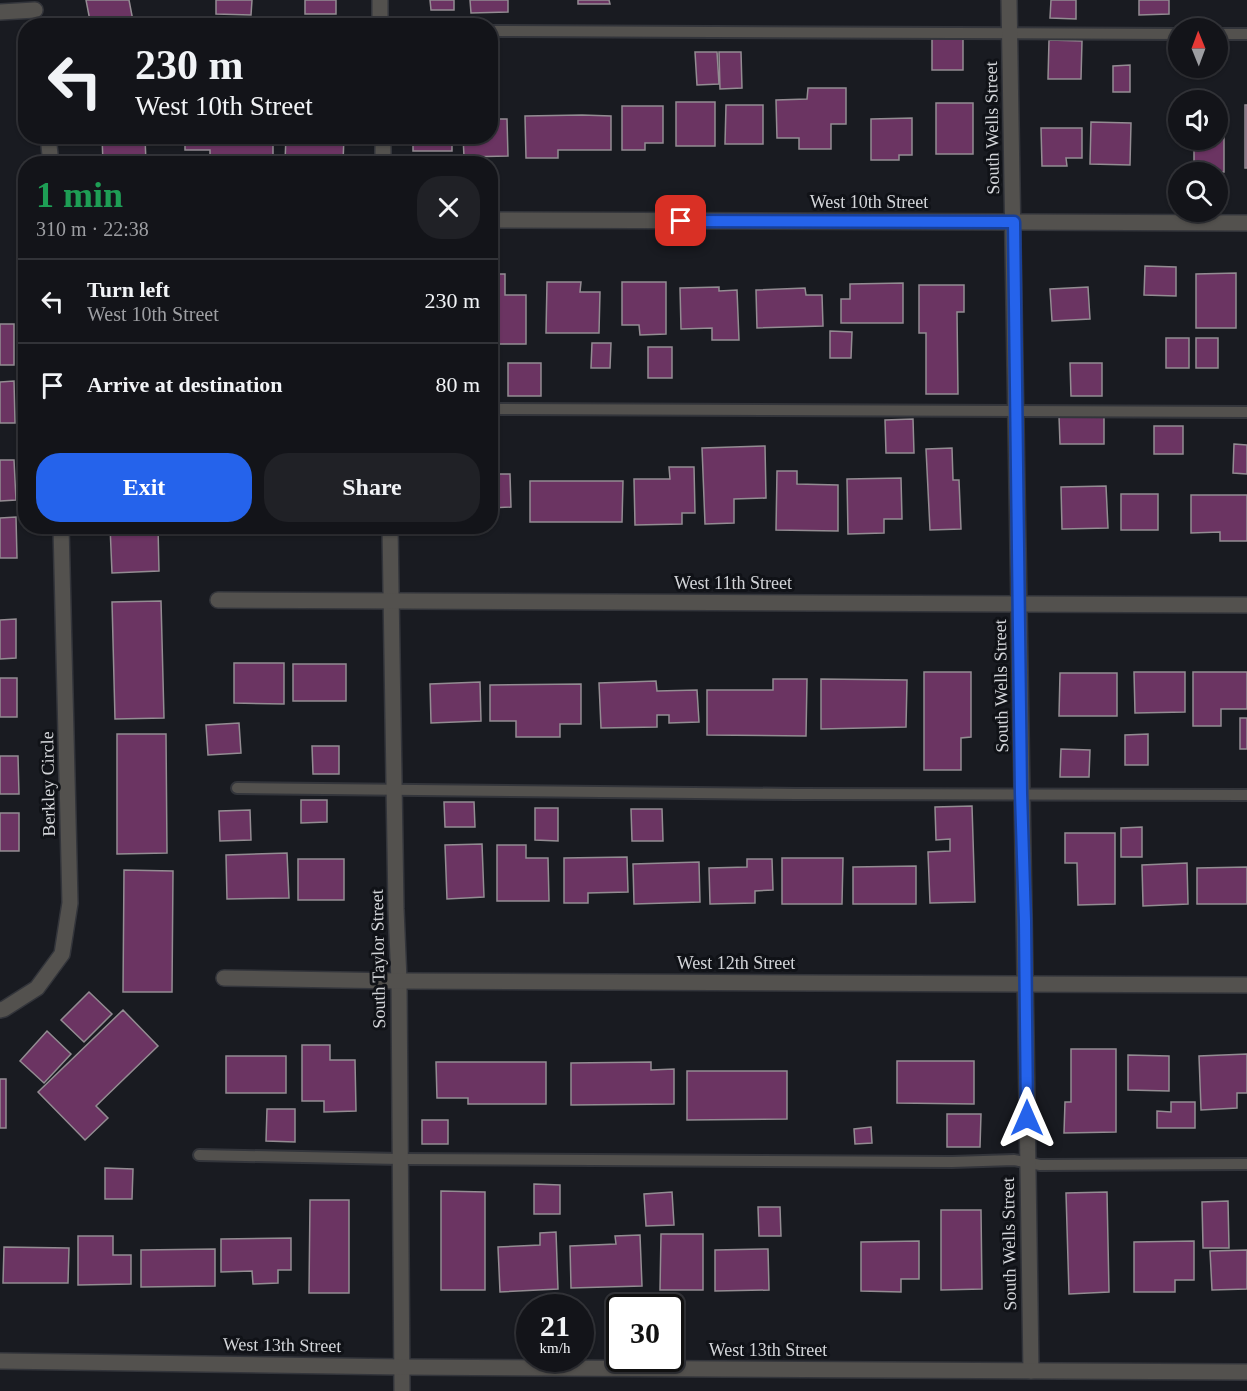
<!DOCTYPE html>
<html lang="en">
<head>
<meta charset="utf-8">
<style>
	:root { --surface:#131419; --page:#202126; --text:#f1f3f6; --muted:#9d9ea2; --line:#323338; --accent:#2563eb }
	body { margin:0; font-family:Georgia,serif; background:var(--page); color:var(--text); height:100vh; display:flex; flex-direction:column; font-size:22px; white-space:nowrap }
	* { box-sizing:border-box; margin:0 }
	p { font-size:20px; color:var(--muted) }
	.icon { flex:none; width:33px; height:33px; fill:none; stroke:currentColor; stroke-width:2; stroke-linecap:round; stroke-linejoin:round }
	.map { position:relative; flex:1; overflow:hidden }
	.details { position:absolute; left:18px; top:156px; width:480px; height:378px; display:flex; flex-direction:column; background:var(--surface); border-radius:24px; box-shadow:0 2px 4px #0004,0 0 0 2px var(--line) }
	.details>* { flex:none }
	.guide { position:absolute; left:18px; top:18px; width:480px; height:126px; border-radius:24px; box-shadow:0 2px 4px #0004,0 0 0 2px var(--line); background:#131419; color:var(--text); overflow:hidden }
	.needle { width:39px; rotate:359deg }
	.fabs { position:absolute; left:1168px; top:18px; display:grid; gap:12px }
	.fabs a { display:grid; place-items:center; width:60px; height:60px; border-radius:50%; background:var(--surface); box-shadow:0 2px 4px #0004,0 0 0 2px var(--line); font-size:30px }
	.speed { position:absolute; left:516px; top:1294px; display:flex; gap:12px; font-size:30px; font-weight:700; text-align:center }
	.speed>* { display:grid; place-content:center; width:78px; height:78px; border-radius:50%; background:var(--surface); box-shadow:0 2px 4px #0004,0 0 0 2px var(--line); line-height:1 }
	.speed small { font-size:15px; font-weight:400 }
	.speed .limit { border:3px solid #111; border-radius:9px; background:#fff; color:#111 }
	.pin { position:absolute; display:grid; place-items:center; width:51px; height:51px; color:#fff; margin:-26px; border-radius:12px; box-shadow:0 3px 9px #0006 }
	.me { position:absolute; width:66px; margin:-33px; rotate:0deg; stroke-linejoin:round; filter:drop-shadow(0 0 4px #0008) }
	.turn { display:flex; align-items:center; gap:21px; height:126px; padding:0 18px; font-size:27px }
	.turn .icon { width:78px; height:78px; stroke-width:2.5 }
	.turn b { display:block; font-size:42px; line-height:51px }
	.round { display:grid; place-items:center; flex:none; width:63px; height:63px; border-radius:24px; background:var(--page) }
	.overview { display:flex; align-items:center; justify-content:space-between; height:102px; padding:0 18px }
	h1 { font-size:36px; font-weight:800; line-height:45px; color:#1e9e55 }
	.primary-button { display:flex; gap:12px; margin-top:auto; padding:12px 18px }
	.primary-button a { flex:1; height:69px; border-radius:24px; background:var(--accent); color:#fff; font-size:24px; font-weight:800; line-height:69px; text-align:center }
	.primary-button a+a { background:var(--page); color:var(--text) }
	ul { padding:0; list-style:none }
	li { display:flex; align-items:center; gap:18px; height:84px; padding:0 18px; border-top:2px solid var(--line) }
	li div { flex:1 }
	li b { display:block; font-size:22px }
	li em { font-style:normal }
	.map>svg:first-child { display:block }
	.building { fill:#6b3462; stroke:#938c92; stroke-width:1.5 }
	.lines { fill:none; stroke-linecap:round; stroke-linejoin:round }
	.lane-casing { stroke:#33353b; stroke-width:14 }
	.street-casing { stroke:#33353b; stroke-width:18 }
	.lane { stroke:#53514e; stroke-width:10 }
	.street { stroke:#53514e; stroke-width:15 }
	.route-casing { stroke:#184099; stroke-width:15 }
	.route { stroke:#2563eb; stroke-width:10 }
	.labels { text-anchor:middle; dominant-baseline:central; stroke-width:6; stroke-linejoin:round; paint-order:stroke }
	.street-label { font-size:18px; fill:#d3d5d9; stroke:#101217 }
</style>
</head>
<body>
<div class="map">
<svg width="1247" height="1391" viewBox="0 0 1247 1391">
	<rect width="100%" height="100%" fill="#191b21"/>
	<!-- building -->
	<g class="building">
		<path d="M86,0H129L134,26H91Z"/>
		<path d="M216,0H252L251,15L216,14Z"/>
		<rect x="305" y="0" width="31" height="14"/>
		<path d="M430,0H454V10H431Z"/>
		<path d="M470,0H508V12L471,13Z"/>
		<path d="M578,0H609L610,4H578Z"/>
		<path d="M1051,0H1076V19L1050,18Z"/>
		<path d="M1139,0H1169V14L1139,15Z"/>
		<rect x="932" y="38" width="31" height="32"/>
		<path d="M1049,40L1082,41L1081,79H1048Z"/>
		<path d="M695,52H717L719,84L697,85Z"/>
		<path d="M719,52H741L742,88L720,89Z"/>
		<path d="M1130,65V92H1113V66Z"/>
		<path d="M808,88H846V124H831V149H799V138H777L776,100L807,99Z"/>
		<rect x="676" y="102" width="39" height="44"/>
		<rect x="936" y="103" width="37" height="51"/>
		<path d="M726,105H763V144H725Z"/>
		<rect x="1245" y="105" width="2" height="63"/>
		<path d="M622,106H663V143H645V150H622Z"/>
		<path d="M582,115L611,116V150H558V158H526L525,116Z"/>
		<path d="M912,118V155H899V160H871V119Z"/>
		<path d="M490,119H507L508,156L464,157L463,136H490Z"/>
		<path d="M1218,121H1224V172H1194V140H1218Z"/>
		<path d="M1091,122L1131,123L1130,165L1090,164Z"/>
		<path d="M1041,128H1082V158H1066L1067,166H1042Z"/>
		<path d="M102,136H145L146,164H103Z"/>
		<path d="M185,136H273V160H210V150H185Z"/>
		<path d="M286,136H344L343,163L285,162Z"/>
		<rect x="413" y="136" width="39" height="15"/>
		<path d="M1145,266L1176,267V296L1144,295Z"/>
		<path d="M1236,273V328H1196V274Z"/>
		<path d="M490,274H505V295H526V344H499V332H490Z"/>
		<path d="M547,282H581L580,292H600L599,333H546Z"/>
		<path d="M622,282H666V334L640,335L639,325H622Z"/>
		<path d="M903,283V323H841V299H850V284Z"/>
		<path d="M919,285H964V312H957L958,394H926V333H919Z"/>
		<path d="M719,287V291L737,290L739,340H712V328L681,329L680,288Z"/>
		<path d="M1088,287L1090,319L1052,321L1050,289Z"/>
		<path d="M805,288L806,295H822L823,326L757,328L756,290Z"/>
		<rect x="0" y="324" width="14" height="41"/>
		<path d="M830,331L852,332L851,358H830Z"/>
		<rect x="1166" y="338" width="23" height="30"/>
		<rect x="1196" y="338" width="22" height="30"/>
		<path d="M592,343H611L610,368H591Z"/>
		<rect x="648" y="347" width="24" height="31"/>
		<rect x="508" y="363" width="33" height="33"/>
		<path d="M1070,363H1102V396H1071Z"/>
		<path d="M14,381L15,423H0V382Z"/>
		<path d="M1059,416H1104V444H1060Z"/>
		<path d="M913,419L914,453H886L885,420Z"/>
		<rect x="1154" y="426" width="29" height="28"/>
		<path d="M1234,444L1247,445V474L1233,473Z"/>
		<path d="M765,446L766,498L734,499V523L705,524L702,448Z"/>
		<path d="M952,448L953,480H959L961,529L930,530L926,449Z"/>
		<path d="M0,460H14L16,500L0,501Z"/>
		<path d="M669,467H694L695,513H682V524L635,525L634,479H670Z"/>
		<path d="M777,471H797V484L838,485V531L776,530Z"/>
		<path d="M490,474H510L511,507L490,508Z"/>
		<path d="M901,478L902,519H884V533L848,534L847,479Z"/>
		<path d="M530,481H623L622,522H530Z"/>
		<path d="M1106,486L1108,528L1062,529L1061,487Z"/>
		<rect x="1121" y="494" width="37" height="36"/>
		<path d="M1191,495H1247V541H1220V532L1191,533Z"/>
		<path d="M16,517L17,558H0V518Z"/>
		<path d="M110,526H158L159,571L112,573Z"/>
		<path d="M161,601L164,718L115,719L112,602Z"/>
		<path d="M16,619V658L0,659V620Z"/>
		<path d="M234,663H284V704L234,703Z"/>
		<rect x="293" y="664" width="53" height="37"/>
		<path d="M924,672H971V737L961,738V770H924Z"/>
		<path d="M1134,672H1185V712L1135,713Z"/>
		<path d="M1193,672H1247V709H1221V726H1193Z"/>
		<path d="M1060,673H1117V716H1059Z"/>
		<rect x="0" y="678" width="17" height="39"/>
		<path d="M773,679H807L806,736L707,735V690H773Z"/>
		<path d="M821,679L907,680L906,727L821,729Z"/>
		<path d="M656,681L657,691L697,690L699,722L669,723V715H657V727L601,728L599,683Z"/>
		<path d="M480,682L481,721L431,723L430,684Z"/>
		<path d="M581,684V724H560V737H516V721H490V685Z"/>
		<rect x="1240" y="718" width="7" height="31"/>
		<path d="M239,723L241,753L208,755L206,725Z"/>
		<path d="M117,734H166L167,853L117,854Z"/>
		<path d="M1148,734V765H1125V735Z"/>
		<path d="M312,746H339V774H313Z"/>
		<path d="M1061,749L1090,750L1089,777H1060Z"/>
		<path d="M0,756H18L19,794H0Z"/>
		<path d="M301,800H327V822L301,823Z"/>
		<path d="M444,802H474L475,827H445Z"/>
		<path d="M972,806L975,902L930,903L928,852L950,851V839L936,840L935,807Z"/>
		<path d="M535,808H558V841L535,840Z"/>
		<path d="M631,809H662L663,841H632Z"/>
		<path d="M250,810L251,840L220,841L219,811Z"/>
		<rect x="0" y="813" width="19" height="38"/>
		<path d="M1142,827V857H1121V828Z"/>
		<path d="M1065,833H1115V904L1078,905L1077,863H1065Z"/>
		<path d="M482,844L484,897L447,899L445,845Z"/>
		<path d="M497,845H526V858H548L549,901H497Z"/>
		<path d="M287,853L289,898L227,899L226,855Z"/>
		<path d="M627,857L628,892L588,893V903H564V858Z"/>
		<path d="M782,858H843L842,904H782Z"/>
		<rect x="298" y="859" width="46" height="41"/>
		<path d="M747,859H772L773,890L755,891V903L710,904L709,868L747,867Z"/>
		<path d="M699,862L700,902L634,904L633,864Z"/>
		<path d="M1187,863L1188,904L1143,906L1142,865Z"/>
		<path d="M916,866V904H853V867Z"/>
		<path d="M1247,867V904H1197V868Z"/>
		<path d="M124,870L173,871L172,992H123Z"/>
		<path d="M89,992L112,1014L84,1042L61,1020Z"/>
		<path d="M123,1010L158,1046L96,1106L108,1118L85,1140L38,1092Z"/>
		<path d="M47,1031L71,1054L44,1083L20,1061Z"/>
		<path d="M302,1045H330V1060H355L356,1111L324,1112V1101H302Z"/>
		<path d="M1071,1049H1116V1132L1064,1133L1065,1102H1071Z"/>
		<path d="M1247,1054V1093H1237V1108L1201,1110L1199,1056Z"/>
		<path d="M1128,1055L1169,1056V1091L1128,1090Z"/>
		<rect x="226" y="1056" width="60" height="37"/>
		<path d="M897,1061H974V1104L897,1103Z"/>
		<path d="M436,1062H546V1104H468V1098H437Z"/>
		<path d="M651,1062V1070L674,1069V1104L571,1105V1063Z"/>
		<path d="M687,1071H787V1119L687,1120Z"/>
		<rect x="0" y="1079" width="6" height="49"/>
		<path d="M1171,1102H1195V1128H1157V1111L1171,1112Z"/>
		<path d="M267,1109H295V1142L266,1141Z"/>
		<path d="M947,1114H981L980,1147H947Z"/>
		<rect x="422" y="1120" width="26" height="24"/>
		<path d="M871,1127L872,1143L855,1144L854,1129Z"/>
		<path d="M105,1168L133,1169L132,1199H105Z"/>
		<path d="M534,1184L560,1185V1214H534Z"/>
		<path d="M441,1191L485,1192V1290H441Z"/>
		<path d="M672,1192L674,1225L646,1226L644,1194Z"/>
		<path d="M1107,1192L1109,1292L1069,1294L1066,1193Z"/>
		<path d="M310,1200H349V1293H309Z"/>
		<path d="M1228,1201L1229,1248H1203L1202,1202Z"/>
		<path d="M758,1207H780L781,1236H759Z"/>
		<path d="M941,1210H981L982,1289L941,1290Z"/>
		<path d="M556,1232L558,1289L500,1292L498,1247L540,1245V1233Z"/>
		<path d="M661,1234H703V1290H660Z"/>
		<path d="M640,1235L642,1286L571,1288L570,1246L616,1244L615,1236Z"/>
		<path d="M78,1236H113V1255H131V1284L78,1285Z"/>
		<path d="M291,1238V1270H278V1283L253,1284L252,1271L221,1272V1239Z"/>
		<path d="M919,1241V1279H901V1292L861,1291V1242Z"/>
		<path d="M1194,1241V1280H1175V1292H1134V1242Z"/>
		<path d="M4,1247L69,1248L68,1283H3Z"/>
		<path d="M215,1249V1286L141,1287V1250Z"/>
		<path d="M768,1249L769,1290L715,1291V1250Z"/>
		<path d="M1247,1250V1289L1212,1290L1210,1251Z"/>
	</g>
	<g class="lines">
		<!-- lane casing -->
		<g class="lane-casing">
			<g id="lane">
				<path d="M490,31L1179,34"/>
				<path d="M1218,34H1247"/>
				<path d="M490,409L1247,412"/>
				<path d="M237,788L797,794L1247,795"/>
				<path d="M199,1155L400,1159L952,1162L1014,1160L1040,1165L1247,1164"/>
			</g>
		</g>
		<!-- street casing -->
		<g class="street-casing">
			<g id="street">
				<path d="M380,0V26"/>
				<path d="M1009,0C1018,457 1024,914 1031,1371"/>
				<path d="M0,12L35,10"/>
				<path d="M48,136L51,164"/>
				<path d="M383,136V164"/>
				<path d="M490,220L1247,223"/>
				<path d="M390,526L396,909L399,981L402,1391"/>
				<path d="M218,600L1247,605"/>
				<path d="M224,978L399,981L1247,985"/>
				<path d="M0,1010L4,1009L37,988L62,954L70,903L61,526"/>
				<path d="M0,1361L402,1367L1247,1372"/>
			</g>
		</g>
		<!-- lane -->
		<use href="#lane" class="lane"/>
		<!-- street -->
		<use href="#street" class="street"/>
	</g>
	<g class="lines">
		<!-- route casing -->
		<g class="route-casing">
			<path id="route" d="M681,221L1014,222L1021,793L1025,921L1027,1118"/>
		</g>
		<!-- route -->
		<use href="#route" class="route"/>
	</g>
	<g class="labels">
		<!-- street labels -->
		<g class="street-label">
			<text transform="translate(992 128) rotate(-91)">South Wells Street</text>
			<text x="869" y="202">West 10th Street</text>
			<text x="733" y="583">West 11th Street</text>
			<text transform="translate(1001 686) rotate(-91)">South Wells Street</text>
			<text transform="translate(48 784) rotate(-91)">Berkley Circle</text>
			<text transform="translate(378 959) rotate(-91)">South Taylor Street</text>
			<text x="736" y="963">West 12th Street</text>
			<text transform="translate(1009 1244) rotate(-91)">South Wells Street</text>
			<text transform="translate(282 1345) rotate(1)">West 13th Street</text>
			<text x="768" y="1350">West 13th Street</text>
		</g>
	</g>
</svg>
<div class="fabs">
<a><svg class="needle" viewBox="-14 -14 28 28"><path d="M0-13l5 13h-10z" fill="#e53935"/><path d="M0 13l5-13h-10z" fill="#9d9ea2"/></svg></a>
<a><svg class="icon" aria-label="sound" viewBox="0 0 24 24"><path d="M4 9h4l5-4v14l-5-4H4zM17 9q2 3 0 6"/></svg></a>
<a><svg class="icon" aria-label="search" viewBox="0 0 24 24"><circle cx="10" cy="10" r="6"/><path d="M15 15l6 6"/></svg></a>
</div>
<div class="speed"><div>21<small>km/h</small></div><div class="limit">30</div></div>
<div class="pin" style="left:681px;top:221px;background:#d93025"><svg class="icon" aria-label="arrive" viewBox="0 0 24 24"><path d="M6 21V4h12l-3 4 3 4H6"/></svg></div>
<svg class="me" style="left:1027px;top:1118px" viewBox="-20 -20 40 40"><path d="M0-17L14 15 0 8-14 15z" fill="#2563eb" stroke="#fff" stroke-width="4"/></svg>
<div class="guide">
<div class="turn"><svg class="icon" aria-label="left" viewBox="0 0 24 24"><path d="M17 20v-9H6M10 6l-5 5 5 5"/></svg><div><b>230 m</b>West 10th Street</div></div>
</div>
<section class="details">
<div class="overview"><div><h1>1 min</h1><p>310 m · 22:38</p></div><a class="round"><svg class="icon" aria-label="close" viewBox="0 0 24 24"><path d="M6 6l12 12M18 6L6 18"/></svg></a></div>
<ul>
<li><svg class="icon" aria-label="left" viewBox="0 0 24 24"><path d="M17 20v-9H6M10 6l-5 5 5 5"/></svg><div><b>Turn left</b><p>West 10th Street</p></div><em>230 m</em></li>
<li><svg class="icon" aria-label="arrive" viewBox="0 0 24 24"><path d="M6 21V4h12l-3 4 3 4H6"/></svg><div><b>Arrive at destination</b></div><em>80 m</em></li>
</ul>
<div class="primary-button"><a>Exit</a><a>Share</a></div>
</section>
</div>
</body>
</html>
